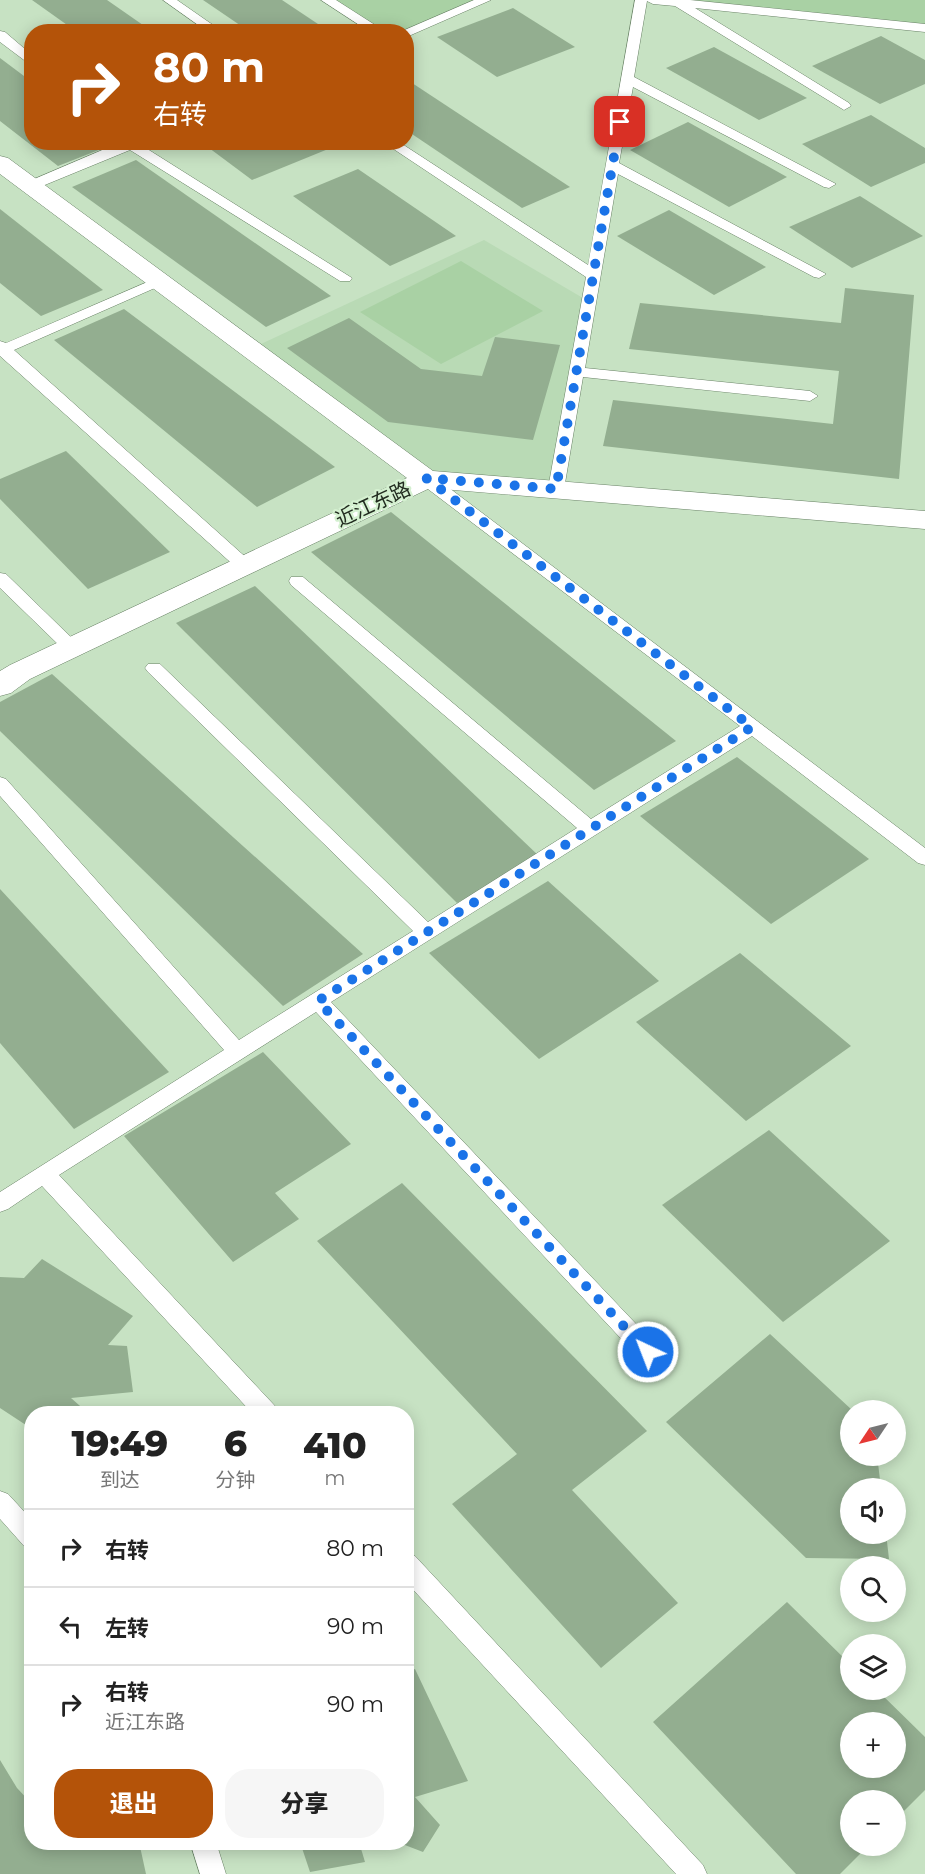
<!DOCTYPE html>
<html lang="zh">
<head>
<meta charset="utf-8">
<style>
	:root { --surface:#fff; --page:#f6f6f6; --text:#222; --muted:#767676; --line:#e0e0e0; --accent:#b45309 }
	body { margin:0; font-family:Montserrat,"Noto Sans SC",sans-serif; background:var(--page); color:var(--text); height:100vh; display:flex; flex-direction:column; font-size:22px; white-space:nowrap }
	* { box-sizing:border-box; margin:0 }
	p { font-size:20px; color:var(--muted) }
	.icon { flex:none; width:33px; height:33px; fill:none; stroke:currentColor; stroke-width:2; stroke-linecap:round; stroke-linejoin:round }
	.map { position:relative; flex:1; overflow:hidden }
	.side { position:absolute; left:24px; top:1406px; width:390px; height:444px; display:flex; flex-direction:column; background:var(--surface); border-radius:24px; box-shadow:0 3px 15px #0003 }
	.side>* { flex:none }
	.top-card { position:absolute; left:24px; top:24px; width:390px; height:126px; border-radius:24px; box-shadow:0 3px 15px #0003; background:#b45309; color:#fff; overflow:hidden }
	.needle { width:39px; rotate:235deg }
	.controls { position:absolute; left:840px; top:1400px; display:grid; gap:12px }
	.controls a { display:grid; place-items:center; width:66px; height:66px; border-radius:50%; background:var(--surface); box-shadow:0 3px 15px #0003; font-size:30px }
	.pin { position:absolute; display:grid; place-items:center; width:51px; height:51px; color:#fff; margin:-26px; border-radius:12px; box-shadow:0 3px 9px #0006 }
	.me { position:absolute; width:66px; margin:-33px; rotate:317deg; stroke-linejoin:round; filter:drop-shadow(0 0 4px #0008) }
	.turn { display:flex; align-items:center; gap:21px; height:126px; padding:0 30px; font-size:27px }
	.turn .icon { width:78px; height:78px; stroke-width:2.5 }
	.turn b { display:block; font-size:42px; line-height:51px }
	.eta { display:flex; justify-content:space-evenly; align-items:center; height:102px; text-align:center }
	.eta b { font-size:36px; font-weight:800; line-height:42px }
	.button { display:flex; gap:12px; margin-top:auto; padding:12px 30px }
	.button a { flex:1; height:69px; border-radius:24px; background:var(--accent); color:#fff; font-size:24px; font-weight:800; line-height:69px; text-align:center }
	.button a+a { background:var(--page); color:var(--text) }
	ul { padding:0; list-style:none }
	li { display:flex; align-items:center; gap:18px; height:78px; padding:0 30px; border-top:2px solid var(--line) }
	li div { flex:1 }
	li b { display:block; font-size:22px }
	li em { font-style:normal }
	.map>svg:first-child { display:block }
	.built { fill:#b9dab5 }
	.green { fill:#a9d1a4 }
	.building { fill:#93ae90; fill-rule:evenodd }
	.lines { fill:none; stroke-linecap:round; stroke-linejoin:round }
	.service-casing { stroke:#688165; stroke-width:1 }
	.minor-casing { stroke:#688165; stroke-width:1 }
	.service { fill:#fff; fill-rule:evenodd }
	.minor { fill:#fff; fill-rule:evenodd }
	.route { stroke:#1a73e8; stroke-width:10; stroke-dasharray:0 18 }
	.labels { text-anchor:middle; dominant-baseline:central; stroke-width:4.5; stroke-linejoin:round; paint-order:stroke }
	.street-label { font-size:20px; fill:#222c20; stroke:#d4f0d0 }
</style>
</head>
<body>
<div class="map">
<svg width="925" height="1874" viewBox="0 0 925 1874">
	<rect width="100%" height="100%" fill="#c7e2c3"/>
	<!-- built -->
	<path class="built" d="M484,240L588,301L556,489L426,479L250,349Z"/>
	<!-- green -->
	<g class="green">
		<path d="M327,0H485L406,32L380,31Z"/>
		<path d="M653,0H925V28Z"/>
		<path d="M461,261L543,311L441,364L360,312Z"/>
	</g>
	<!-- building -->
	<g class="building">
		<path d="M32,0H107L153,32H77Z"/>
		<path d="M203,0H282L330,32H250Z"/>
		<path d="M513,8L575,47L497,77L437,37Z"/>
		<path d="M881,36L925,60V84L880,104L812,66Z"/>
		<path d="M714,47L807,98L759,120L666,68Z"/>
		<path d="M0,58L32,82V142L114,144L58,166L0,121Z"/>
		<path d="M406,79L570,187L522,208L406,130Z"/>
		<path d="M871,115L925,148V163L871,187L802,144Z"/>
		<path d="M688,122L787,177L729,207L630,150Z"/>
		<path d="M201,142H335L338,145L252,180Z"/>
		<path d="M136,160L331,296L266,327L72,187Z"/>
		<path d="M358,169L456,236L390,266L293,196Z"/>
		<path d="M860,196L923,236L852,268L789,227Z"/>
		<path d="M0,209L103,290L41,316L0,283Z"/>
		<path d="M669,210L766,267L714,295L617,236Z"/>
		<path d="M845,288L914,295L899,479L603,446L613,400L833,424L839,371L629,349L640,303L841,323Z"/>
		<path d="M124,309L335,467L257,507L54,340Z"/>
		<path d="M349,318L421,369L482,376L495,337L560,345L533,440L388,422L287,348Z"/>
		<path d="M66,451L170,552L88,589L0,499V479Z"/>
		<path d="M391,512L676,741L594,790L311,552Z"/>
		<path d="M255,586L540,857L457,903L176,623Z"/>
		<path d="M52,674L363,954L283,1006L0,731V702Z"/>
		<path d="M737,757L869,859L771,924L640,816Z"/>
		<path d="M548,881L659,981L539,1059L429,953Z"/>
		<path d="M0,889L169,1072L74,1129L0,1043Z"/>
		<path d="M740,953L851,1046L746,1121L636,1022Z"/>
		<path d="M263,1052L351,1144L275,1193L299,1219L233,1262L124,1136Z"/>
		<path d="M769,1130L890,1241L783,1322L662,1205Z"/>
		<path d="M402,1183L647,1431L572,1490L678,1603L601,1668L452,1504L517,1454L317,1241Z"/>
		<path d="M42,1259L133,1316L108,1345L127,1346L133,1392L71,1398L88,1413H32V1429L0,1408V1277L24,1278Z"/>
		<path d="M770,1334L852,1410L850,1455H877L881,1488H850V1533H886L889,1559L806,1558L666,1422Z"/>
		<path d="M787,1602L850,1664V1689H876L925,1737V1790L896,1819V1800H850V1845H869L840,1874H796L653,1722ZM850,1722H896V1767H850Z"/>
		<path d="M415,1669L468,1781L415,1797L440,1825L423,1852L397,1842H406V1672Z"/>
		<path d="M0,1760L17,1788L32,1804V1842H139L146,1874H0Z"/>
		<path d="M300,1842H359L365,1862L310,1872Z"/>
	</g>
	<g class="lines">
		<!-- service casing -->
		<g class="service-casing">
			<g id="service">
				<path d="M163,0H177L223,32H208Z"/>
				<path d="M321,0H336L386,32H370Z"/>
				<path d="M474,0H491L411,35L406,36V32H400Z"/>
				<path d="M635,0H690L925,24V32L695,8L849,103L851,106L844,110L675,6L653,4L647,1L634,77L836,184L829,188L824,187L633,87L619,163L826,274L819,278L814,277L618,174L585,368L810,391L818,396L810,401L583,377L564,489L556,494L548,489L586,277L383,142H399L588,265Z"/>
				<path d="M0,31L5,32L32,55V66L0,42Z"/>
				<path d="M121,142H142L141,145L352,278L350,281H340L130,150L35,189H25L23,186L25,183Z"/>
				<path d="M159,277L164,278L166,281L164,284L14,350L250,561L252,565L250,569H238L0,356V341L6,343Z"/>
				<path d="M426,474L432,475L925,848V865L918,863L752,736L331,1002L656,1345L659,1352L656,1359L648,1362L640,1359L316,1012L59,1175L275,1406L279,1413H252L42,1186L8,1209L0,1212V1192L224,1050L0,796V777L6,779L239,1040L413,931L148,672L145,668L148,664H160L428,922L577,828L291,585L289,581L291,577H303L591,819L740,726L420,483L418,479L420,475Z"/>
				<path d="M0,573L6,574L77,643L80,647L77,651H65L0,588Z"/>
				<path d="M0,1491L8,1494L32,1520V1549L24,1546L0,1519Z"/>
				<path d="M406,1553L415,1556L703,1865L707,1874H676L406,1582Z"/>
				<path d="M190,1842H216L226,1874H200Z"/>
			</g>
		</g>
		<!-- minor casing -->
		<g class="minor-casing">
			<path id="minor" d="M0,156L8,158L433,471L925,511V529L430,488L30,679L11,693L0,696V671L10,665L407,478L0,174Z"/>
		</g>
		<!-- service -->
		<use href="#service" class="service"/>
		<!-- minor -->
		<use href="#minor" class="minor"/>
	</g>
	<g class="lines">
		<!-- route -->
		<path class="route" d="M620,122L556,489L426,478L752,727L318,1001L648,1352"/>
	</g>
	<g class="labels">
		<!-- street labels -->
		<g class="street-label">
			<text transform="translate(373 504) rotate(-25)">近江东路</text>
		</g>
	</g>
</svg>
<div class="controls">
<a><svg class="needle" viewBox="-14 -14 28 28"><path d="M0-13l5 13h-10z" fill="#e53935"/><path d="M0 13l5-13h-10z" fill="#767676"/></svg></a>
<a><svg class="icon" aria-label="sound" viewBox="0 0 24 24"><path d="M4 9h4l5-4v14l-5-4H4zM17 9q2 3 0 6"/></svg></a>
<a><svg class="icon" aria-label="search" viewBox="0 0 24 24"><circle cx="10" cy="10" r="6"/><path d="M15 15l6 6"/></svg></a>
<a><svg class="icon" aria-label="layers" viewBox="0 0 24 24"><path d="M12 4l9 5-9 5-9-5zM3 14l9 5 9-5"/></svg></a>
<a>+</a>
<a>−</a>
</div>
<div class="pin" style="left:620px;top:122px;background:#d93025"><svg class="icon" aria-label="arrive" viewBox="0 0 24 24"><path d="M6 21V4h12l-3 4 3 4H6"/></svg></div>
<svg class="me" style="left:648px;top:1352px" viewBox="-20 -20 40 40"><circle r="17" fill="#1a73e8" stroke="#fff" stroke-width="3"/><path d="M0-11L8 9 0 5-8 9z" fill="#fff"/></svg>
<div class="top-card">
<div class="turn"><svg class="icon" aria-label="right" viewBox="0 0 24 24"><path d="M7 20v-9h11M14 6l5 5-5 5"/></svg><div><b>80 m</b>右转</div></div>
</div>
<section class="side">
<div class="eta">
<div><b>19:49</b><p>到达</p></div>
<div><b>6</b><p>分钟</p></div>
<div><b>410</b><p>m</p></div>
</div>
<ul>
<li><svg class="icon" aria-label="right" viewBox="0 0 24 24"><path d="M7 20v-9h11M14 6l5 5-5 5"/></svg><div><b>右转</b></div><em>80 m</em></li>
<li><svg class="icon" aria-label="left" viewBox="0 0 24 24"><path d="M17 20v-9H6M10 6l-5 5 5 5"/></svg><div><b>左转</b></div><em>90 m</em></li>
<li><svg class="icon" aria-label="right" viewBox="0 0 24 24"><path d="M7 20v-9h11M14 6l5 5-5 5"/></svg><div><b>右转</b><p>近江东路</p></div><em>90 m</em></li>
</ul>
<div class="button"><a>退出</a><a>分享</a></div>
</section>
</div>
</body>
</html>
